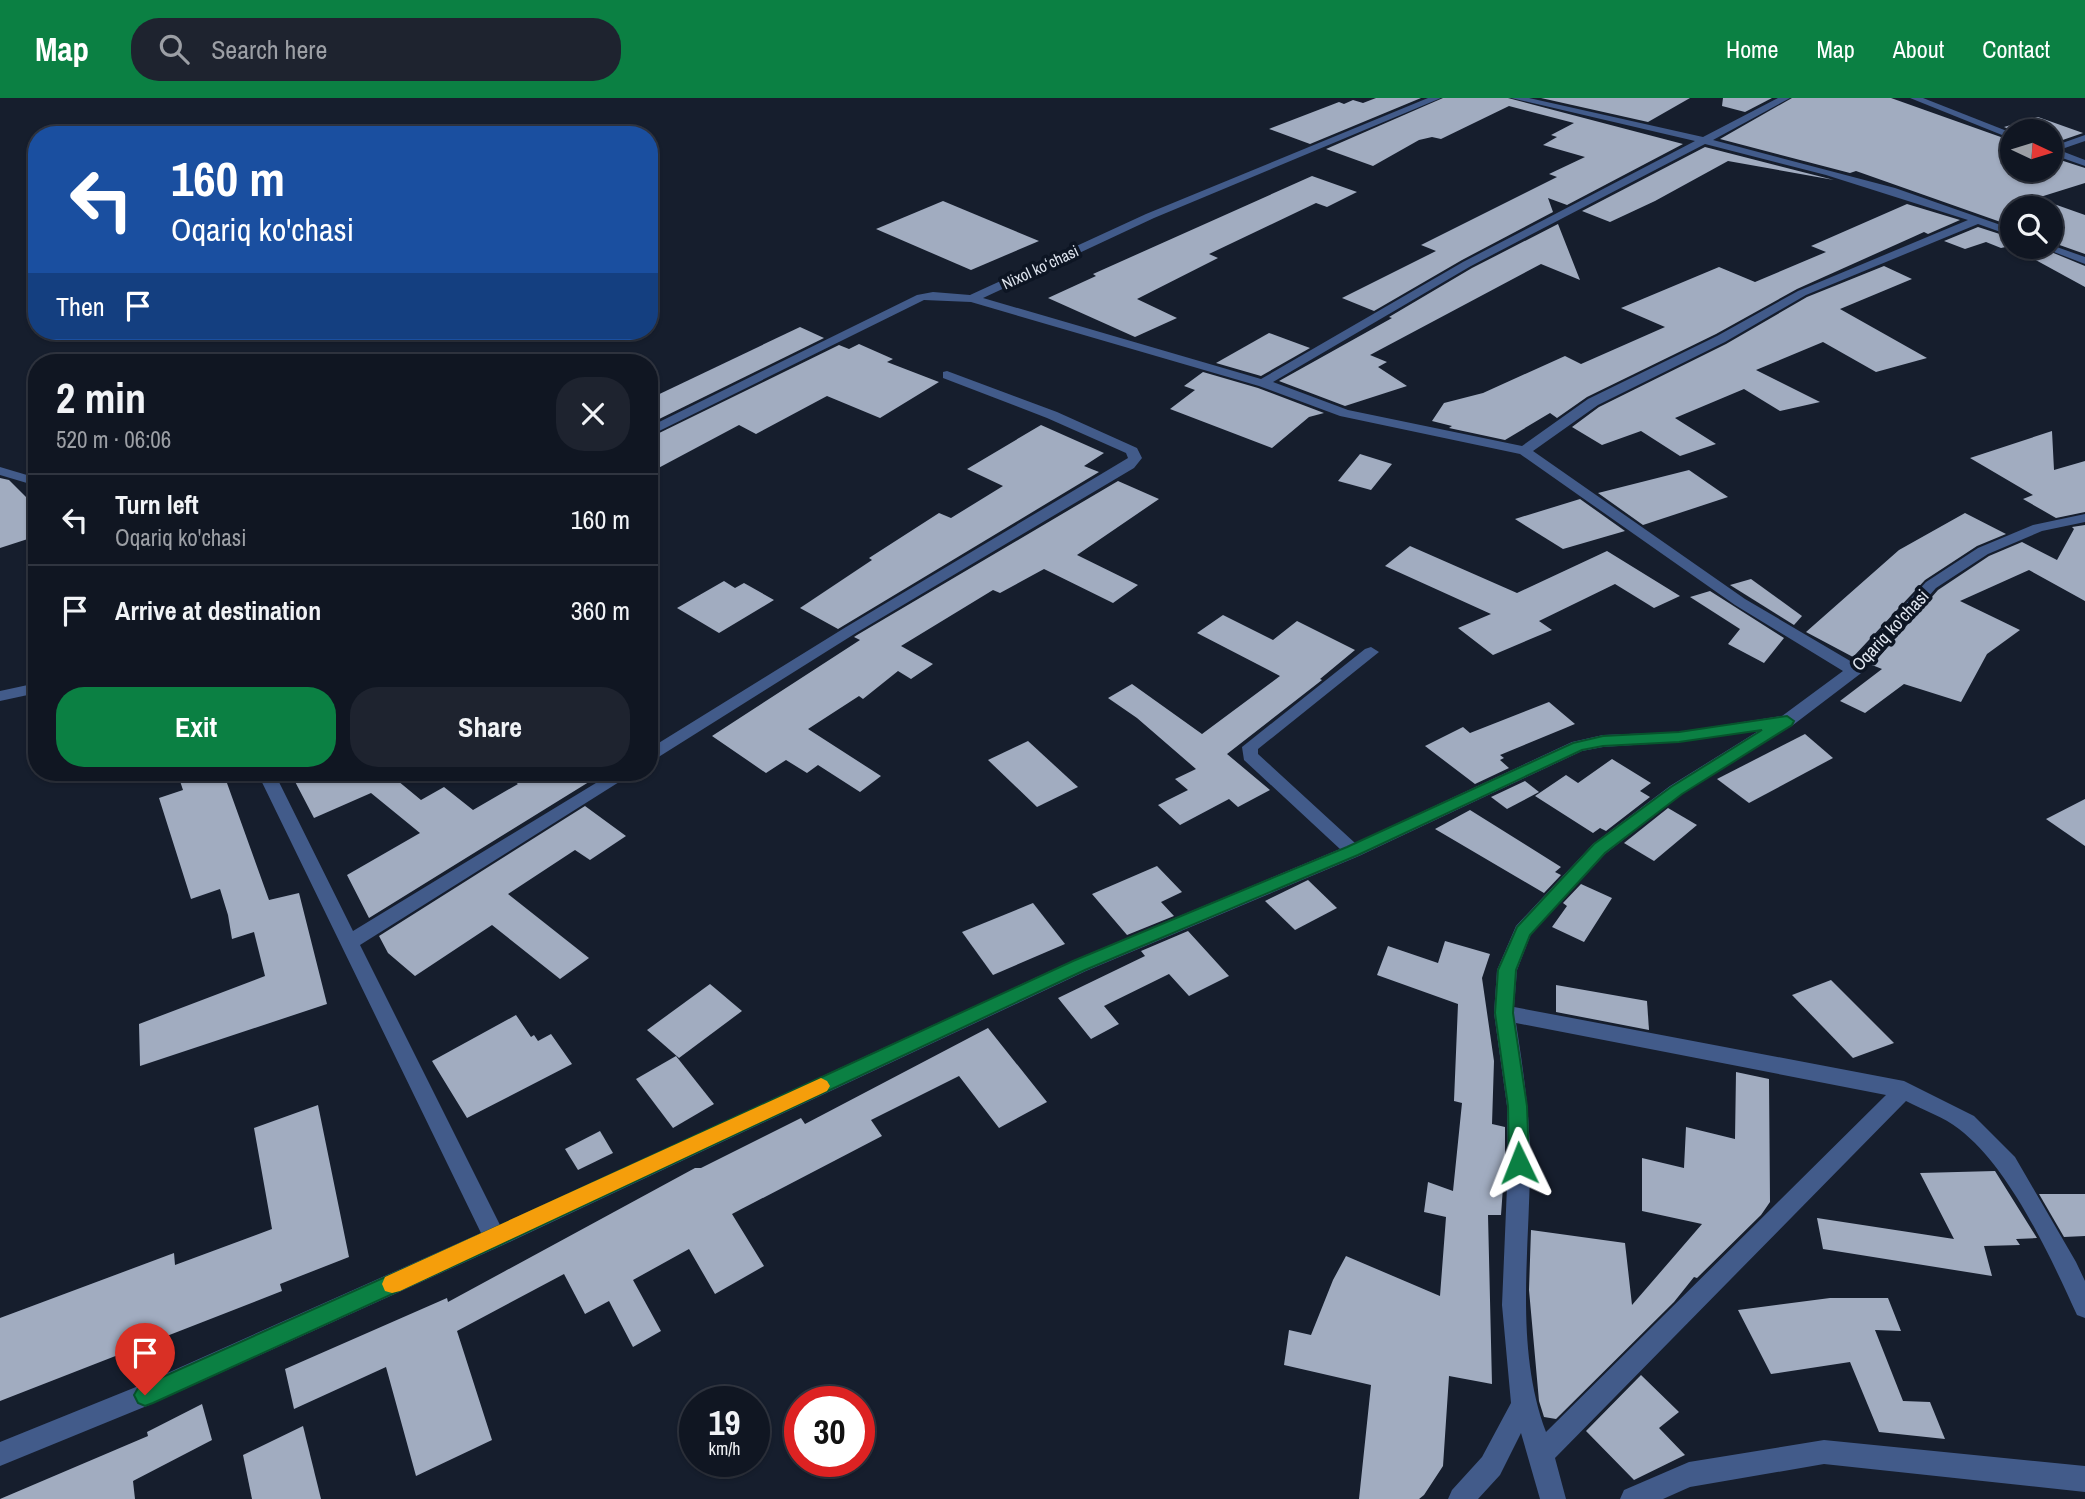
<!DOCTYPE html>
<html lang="en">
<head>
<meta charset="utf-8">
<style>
	:root { --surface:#101622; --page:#1e232f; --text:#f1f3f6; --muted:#9c9fa5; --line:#303540; --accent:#0b8043 }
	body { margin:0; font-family:"Archivo Narrow",sans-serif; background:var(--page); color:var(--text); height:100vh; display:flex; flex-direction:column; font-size:26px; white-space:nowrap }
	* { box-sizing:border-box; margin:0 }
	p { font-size:23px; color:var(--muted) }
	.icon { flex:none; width:38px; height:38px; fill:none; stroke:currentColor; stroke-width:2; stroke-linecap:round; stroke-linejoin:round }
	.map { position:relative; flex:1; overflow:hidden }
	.sheet { position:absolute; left:28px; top:256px; width:630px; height:427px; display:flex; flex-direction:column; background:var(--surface); border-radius:28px; box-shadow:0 2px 5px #0004,0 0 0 2px var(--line) }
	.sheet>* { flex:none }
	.hud { position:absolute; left:28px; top:28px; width:630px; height:214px; border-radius:28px; box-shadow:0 2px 5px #0004,0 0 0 2px var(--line); background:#1a4fa0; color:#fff; overflow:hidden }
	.needle { width:46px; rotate:94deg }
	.buttons { position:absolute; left:2000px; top:21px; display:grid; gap:14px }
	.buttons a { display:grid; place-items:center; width:63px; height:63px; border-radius:50%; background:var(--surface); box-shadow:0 2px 5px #0004,0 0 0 2px var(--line); font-size:35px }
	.speed { position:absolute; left:679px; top:1288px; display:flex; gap:14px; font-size:35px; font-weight:700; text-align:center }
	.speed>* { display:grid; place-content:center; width:91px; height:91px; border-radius:50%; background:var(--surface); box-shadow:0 2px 5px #0004,0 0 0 2px var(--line); line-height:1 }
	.speed small { font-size:18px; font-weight:400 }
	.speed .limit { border:10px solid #d22; background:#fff; color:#111 }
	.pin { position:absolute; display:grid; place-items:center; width:60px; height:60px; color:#fff; margin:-72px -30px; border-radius:50% 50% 50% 0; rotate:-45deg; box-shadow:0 0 7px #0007 }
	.pin .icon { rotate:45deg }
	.me { position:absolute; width:77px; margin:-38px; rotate:358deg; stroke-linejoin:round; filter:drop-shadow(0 0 5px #0008) }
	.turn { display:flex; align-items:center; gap:24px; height:147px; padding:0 28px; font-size:32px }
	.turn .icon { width:91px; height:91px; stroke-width:2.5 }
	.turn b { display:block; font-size:49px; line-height:60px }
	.then { display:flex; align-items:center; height:66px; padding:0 28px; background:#0003; gap:14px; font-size:26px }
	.round { display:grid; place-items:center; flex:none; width:74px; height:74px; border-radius:28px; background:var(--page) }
	.overview { display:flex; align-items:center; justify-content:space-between; height:119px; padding:0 28px }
	h1 { font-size:42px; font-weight:800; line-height:52px }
	.primary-button { display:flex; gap:14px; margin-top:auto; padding:14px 28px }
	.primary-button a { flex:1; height:80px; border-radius:28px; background:var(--accent); color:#fff; font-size:28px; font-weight:800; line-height:80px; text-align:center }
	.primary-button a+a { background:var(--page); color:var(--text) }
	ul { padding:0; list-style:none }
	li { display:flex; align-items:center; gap:21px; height:91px; padding:0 28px; border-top:2px solid var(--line) }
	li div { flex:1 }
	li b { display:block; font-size:26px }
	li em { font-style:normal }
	header { display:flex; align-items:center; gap:42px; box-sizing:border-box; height:98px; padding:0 35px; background:var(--accent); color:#fff }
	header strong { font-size:33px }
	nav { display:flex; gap:38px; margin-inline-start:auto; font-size:24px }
	.search { width:490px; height:63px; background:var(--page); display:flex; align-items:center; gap:18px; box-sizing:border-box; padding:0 24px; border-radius:28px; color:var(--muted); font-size:26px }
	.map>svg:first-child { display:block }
	.building { fill:#a1acc0 }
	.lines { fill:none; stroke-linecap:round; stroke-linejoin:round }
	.minor { fill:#425b8a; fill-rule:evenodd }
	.route { fill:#0b8043; stroke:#07532c; stroke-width:2 }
	.slow { fill:#f59e0b }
	.labels { text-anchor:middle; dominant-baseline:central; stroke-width:7; stroke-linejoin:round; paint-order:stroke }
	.far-street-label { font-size:16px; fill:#dee4ee; stroke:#0d1523 }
	.street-label { font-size:18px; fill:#dee4ee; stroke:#0d1523 }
</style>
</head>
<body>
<header>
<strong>Map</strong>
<div class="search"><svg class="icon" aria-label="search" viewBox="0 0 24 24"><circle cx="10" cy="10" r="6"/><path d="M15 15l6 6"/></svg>Search here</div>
<nav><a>Home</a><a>Map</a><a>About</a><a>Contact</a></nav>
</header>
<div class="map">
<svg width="2085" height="1401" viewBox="0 0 2085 1401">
	<rect width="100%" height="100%" fill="#161e2d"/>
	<!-- building -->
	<g class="building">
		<path d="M1376,0H1421L1310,46L1269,31L1339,4L1344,6L1353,2L1363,5Z"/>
		<path d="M1443,0H1508L1683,46L1567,107L1548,100L1553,114L1462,162L1374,213L1342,200L1436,153L1421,147L1557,79L1549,76L1585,59L1543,47L1557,39L1551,37L1574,25L1509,8L1441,41L1432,39L1419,42L1373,68L1326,51Z"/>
		<path d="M1541,0H1690L1648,24Z"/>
		<path d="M1723,0H1772L1745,14L1722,8Z"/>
		<path d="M1792,0H1891L2012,43V72H2051V59L2085,70V85L2037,100L2085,117V156L2051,144V110H2012V128L1856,73L1850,75L1720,41Z"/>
		<path d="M2038,19L2083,35L2051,46V33H2014L2004,29Z"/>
		<path d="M1705,49L1834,82L1728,63L1655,103L1610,124L1582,113Z"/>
		<path d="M1312,78L1357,94L1327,109L1316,105L1209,156L1218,160L1137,201L1177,220L1135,239L1048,200L1096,178L1093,176Z"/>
		<path d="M943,103L1039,143L971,172L876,131Z"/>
		<path d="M1907,106L1960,122L1928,136L1924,134L1913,139L1797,191L1716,236L1587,299L1557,320L1550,315L1505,342L1449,330L1452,328L1432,323L1444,305L1483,295L1565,258L1581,266L1665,229L1621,210L1719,169L1755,184L1826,154L1811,148Z"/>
		<path d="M1558,126L1580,182L1541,166L1370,257L1387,264L1378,269L1407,288L1345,308L1279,283L1392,220L1389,219L1472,170Z"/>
		<path d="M1978,129L2012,140V149H2039L2085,168V189L2010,148L2001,150L1986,144L1965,151L1944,143Z"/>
		<path d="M1884,168L1912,181L1840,211L1927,260L1876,274L1823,244L1756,272L1820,304L1780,313L1744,291L1675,320L1716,346L1680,358L1641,333L1602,347L1572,329L1599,309L1726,246L1807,199Z"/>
		<path d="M800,229L824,240L649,326V301Z"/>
		<path d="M1269,235L1310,250L1261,278L1216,265Z"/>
		<path d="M859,246L893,261L887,264L939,284L880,320L827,298L756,336L739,327L649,375V340L839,247L849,251Z"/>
		<path d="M1203,274L1258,290L1324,315L1309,319L1272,350L1170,311L1195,292L1184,288Z"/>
		<path d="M1041,327L1104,355L1084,368L1099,374L838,531L800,510L872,462L869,460L939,415L951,420L1003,388L967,371Z"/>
		<path d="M2052,333L2054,372L2085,363V414L2056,420L2023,401L2033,397L1970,360Z"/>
		<path d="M1360,356L1392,366L1371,392L1338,383Z"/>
		<path d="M1689,372L1728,399L1643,427L1598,395Z"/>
		<path d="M0,380L9,382L37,410V438L0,450Z"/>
		<path d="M1118,383L1159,401L1077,457L1138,487L1113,505L1044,471L1000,495L993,492L901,548L933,566L911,581L898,573L863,601L859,598L808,631L881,678L860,694L818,667L807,675L786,662L766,675L712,638L860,542L854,539L857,537Z"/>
		<path d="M1580,401L1625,433L1563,451L1515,421Z"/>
		<path d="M1965,415L2006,436L1977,448L1925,482L1853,559L1806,534L1899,452Z"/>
		<path d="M2085,427V503L2029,472L1960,503L2020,532L1987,556L1961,604L1904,586L1865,615L1840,603L1882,571L1872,567L1938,492L1989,458L2022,444L2057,462L2074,431L2072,429Z"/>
		<path d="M1410,448L1517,495L1607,453L1680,498L1654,510L1615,486L1539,523L1552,532L1493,557L1458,530L1491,516L1385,468Z"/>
		<path d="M1751,481L1802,518L1794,527L1730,487Z"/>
		<path d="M724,483L735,490L744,485L774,502L719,535L677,510Z"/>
		<path d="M1710,493L1784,540L1764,565L1728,546L1740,531L1690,499Z"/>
		<path d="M1223,517L1273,542L1297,523L1355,552L1320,581L1322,582L1227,656L1270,692L1238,709L1229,701L1180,727L1158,707L1188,692L1175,681L1196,671L1137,620L1108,600L1132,586L1202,636L1280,578L1197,535Z"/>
		<path d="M1549,604L1575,626L1500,657L1504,660L1500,662L1509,670L1475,686L1425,648L1463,629L1470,635Z"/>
		<path d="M1805,636L1833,660L1749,705L1717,681Z"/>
		<path d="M1028,643L1078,689L1037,709L988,662Z"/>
		<path d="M1612,661L1651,685L1640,693L1650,699L1606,733L1600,730L1593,735L1535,698L1566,677L1578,685Z"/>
		<path d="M177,674H223L269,802L299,795L327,906L140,968L139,926L265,878L254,834L232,841L228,817L220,791L191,801L159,700L183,692Z"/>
		<path d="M290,674H420L398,683L421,702L444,689L473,712L518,686L502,674H605L369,820L347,777L420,735L371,695L314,720Z"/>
		<path d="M1525,683L1539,694L1507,711L1491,699Z"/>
		<path d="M2085,701V748L2046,721Z"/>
		<path d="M585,708L626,738L590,762L575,752L508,796L589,860L560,881L492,827L415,878L388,855L379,838Z"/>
		<path d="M1668,710L1697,727L1654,763L1624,745Z"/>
		<path d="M1470,712L1561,769L1555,774L1561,777L1544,795L1435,731Z"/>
		<path d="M1157,768L1182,794L1161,804L1174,818L1127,837L1092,796Z"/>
		<path d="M1308,782L1337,810L1295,832L1265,803Z"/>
		<path d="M1581,786L1612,800L1584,844L1552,829L1567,808L1563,805Z"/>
		<path d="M1033,805L1065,846L993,877L962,834Z"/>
		<path d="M1188,833L1229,878L1189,898L1169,876L1104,908L1119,926L1091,941L1058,900L1145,858L1141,853Z"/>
		<path d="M1445,843L1490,856L1482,880L1494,963L1492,1026L1505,1029V1061L1501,1117H1488L1492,1286L1449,1278L1443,1368L1424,1397L1419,1401H1359L1371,1287L1284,1267L1289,1232L1311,1237L1333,1182L1346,1158L1440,1198L1446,1119L1424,1114L1428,1084L1453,1093L1462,1005L1454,1003L1458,906L1377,877L1388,848L1438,865Z"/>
		<path d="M1831,882L1894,945L1853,960L1792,897Z"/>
		<path d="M710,886L742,913L679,960L647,932Z"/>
		<path d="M1556,887L1647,903L1649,932L1556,914Z"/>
		<path d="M516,917L531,939L534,937L538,943L551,936L572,966L467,1020L432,963Z"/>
		<path d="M988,930L1047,1004L999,1030L959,978L871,1022L882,1038L732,1116L764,1168L715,1196L689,1151L633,1182L661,1233L633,1249L609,1203L585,1216L564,1176L457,1233L492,1342L416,1378L386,1269L294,1311L285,1271L447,1200L448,1204L695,1070H701L801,1020L805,1026Z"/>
		<path d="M676,958L714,1006L673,1030L636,981Z"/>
		<path d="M1736,974L1769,981L1770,1104L1761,1117L1697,1180L1694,1179L1674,1204L1556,1321L1544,1319L1539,1303L1529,1192L1531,1132L1625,1145L1632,1207L1702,1126L1642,1113V1060L1684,1070L1686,1029L1735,1041Z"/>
		<path d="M318,1007L349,1159L280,1186L282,1193L0,1303V1220L174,1155L175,1167L272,1131L254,1030Z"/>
		<path d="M600,1033L613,1055L578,1072L565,1051Z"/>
		<path d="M1995,1073L2037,1140L2016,1141L2020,1147L1984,1148L1992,1178L1823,1151L1817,1120L1954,1141L1920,1075Z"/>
		<path d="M2039,1096H2085V1138L2064,1139Z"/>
		<path d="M1830,1200H1888L1901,1233L1875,1232L1903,1303L1930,1304L1945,1341L1879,1334L1850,1264L1771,1276L1738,1212Z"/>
		<path d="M1641,1277L1679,1314L1659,1330L1685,1357L1634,1382L1586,1333Z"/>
		<path d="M202,1306L212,1342L133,1383L135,1401H0L148,1338L147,1334Z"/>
		<path d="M303,1328L321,1401H252L243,1357Z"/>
	</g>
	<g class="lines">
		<!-- minor -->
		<g class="minor">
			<path d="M1428,0H1441L1154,120L983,200L1261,281L1463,164L1695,43L1511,0H1529L1703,39L1778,0H1790L1713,42L1895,90L2012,131V138L1978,126L1806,197L1725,244L1598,307L1533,353L1745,501L1852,564L1926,484L1978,450L2033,427L2085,416V424L2042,433L1988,456L1936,490L1860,576L1793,627L1682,696L1605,756L1531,836L1517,872L1514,909L1904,983L1974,1018L2015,1059L2076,1164L2085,1183V1220L2077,1217C2050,1158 2010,1070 1959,1031C1944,1019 1923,1012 1906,1003L1555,1360L1566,1401H1540L1521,1335L1500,1377L1478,1401H1448L1452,1392L1482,1359L1511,1305L1502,1207L1508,1065L1507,1008L1494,915L1497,872L1516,828L1593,746L1670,688L1760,632L1679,644L1603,649L1582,653L1359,758L1086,873L503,1147L154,1305L0,1368V1344L136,1289L481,1135L257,674H274L353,833L614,674H635L360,847L500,1127L1072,863L1340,751L1244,662L1242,649L1365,551L1371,549L1379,554L1258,651V656L1355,745L1572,644L1603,637L1679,634L1782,618L1843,573L1735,507L1520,356L1340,318L1259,288L971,204L924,202L649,338V329L917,197L933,194L970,197L1146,116ZM1705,46L1826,77L1968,122L1798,193L1717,238L1588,301L1522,348L1348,312L1273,284L1471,168ZM1516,925L1886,997L1546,1334C1514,1248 1530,1152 1530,1063C1530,1016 1523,971 1516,925Z"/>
			<path d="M1910,0H1923L2012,35V41Z"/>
			<path d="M2085,37V43L2059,52L2085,62V68L2051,56V49Z"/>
			<path d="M2051,147L2085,159V166L2041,149Z"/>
			<path d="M947,273L1057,314L1137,350L1142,360L1134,370L856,535L649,665V651L846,529L1128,360L1126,355L1047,320L943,280V274Z"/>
			<path d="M0,369L37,380V388L0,377Z"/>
			<path d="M37,585V595L0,603V593Z"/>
			<path d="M1824,1342L2085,1368V1394L1824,1366L1690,1389L1663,1401H1620L1624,1392L1689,1364Z"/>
		</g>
	</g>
	<!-- route -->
	<path class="route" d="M1787,618L1794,623L1792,627L1682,696L1605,755L1530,837L1516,872L1513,915L1527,1008L1529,1065L1526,1071L1519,1073L1512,1071L1509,1065L1508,1008L1495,915L1498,872L1517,829L1594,746L1671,689L1762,632L1679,644L1603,648L1582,652L1358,757L1085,872L502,1146L153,1305L145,1308L138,1305L134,1297L138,1290L488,1133L1073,863L1347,749L1573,645L1603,638L1679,634Z"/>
	<!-- slow -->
	<path class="slow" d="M821,980L827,983L830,988L827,993L400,1193L392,1195L385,1193L382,1186L385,1179Z"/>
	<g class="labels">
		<!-- far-street labels -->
		<g class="far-street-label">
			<text transform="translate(1040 169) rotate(-25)">Nixol koʻchasi</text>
		</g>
		<!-- street labels -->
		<g class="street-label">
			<text transform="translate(1890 532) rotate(-47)">Oqariq ko'chasi</text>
		</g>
	</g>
</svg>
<div class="buttons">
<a><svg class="needle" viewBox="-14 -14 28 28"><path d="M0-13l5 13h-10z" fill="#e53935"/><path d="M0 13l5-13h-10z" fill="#9c9fa5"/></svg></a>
<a><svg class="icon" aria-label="search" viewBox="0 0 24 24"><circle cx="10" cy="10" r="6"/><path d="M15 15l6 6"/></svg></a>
</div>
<div class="speed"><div>19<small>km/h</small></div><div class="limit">30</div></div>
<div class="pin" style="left:145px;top:1297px;background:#d93025"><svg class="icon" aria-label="arrive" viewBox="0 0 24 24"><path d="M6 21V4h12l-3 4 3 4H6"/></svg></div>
<svg class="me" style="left:1519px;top:1065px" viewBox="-20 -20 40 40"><path d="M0-17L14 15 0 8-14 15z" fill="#0b8043" stroke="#fff" stroke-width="4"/></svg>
<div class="hud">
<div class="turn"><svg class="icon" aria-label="left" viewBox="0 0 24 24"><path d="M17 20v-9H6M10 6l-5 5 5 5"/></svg><div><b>160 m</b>Oqariq ko'chasi</div></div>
<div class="then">Then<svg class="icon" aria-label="arrive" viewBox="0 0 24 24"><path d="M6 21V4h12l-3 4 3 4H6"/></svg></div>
</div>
<section class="sheet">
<div class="overview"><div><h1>2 min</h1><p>520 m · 06:06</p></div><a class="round"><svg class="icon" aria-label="close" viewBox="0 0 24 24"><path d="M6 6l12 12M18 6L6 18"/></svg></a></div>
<ul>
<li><svg class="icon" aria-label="left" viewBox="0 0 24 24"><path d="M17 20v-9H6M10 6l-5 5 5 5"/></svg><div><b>Turn left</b><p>Oqariq ko'chasi</p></div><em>160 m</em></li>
<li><svg class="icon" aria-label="arrive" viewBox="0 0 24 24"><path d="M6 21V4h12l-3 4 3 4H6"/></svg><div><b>Arrive at destination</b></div><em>360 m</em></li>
</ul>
<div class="primary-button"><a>Exit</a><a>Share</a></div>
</section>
</div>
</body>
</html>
